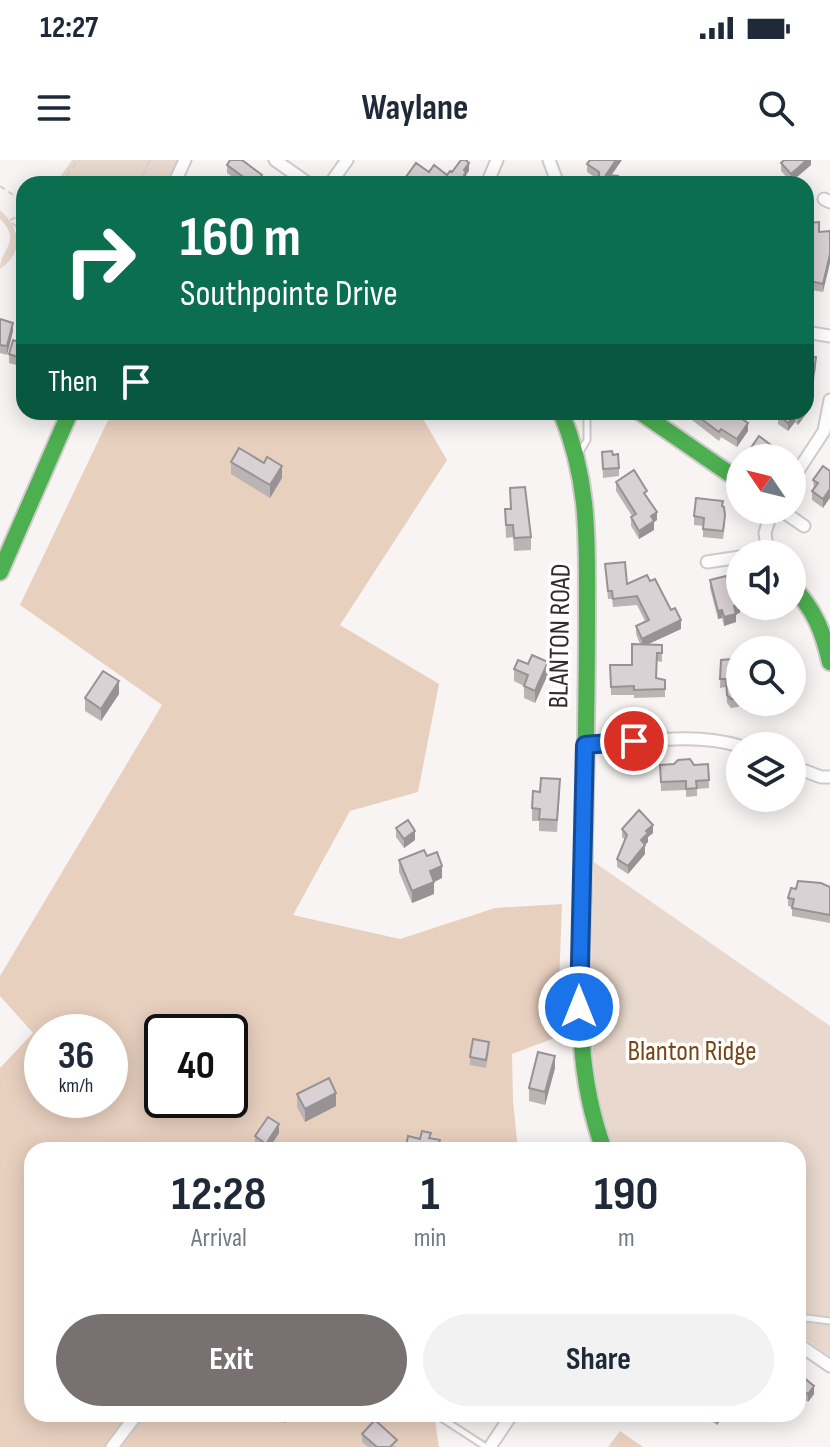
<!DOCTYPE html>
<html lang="en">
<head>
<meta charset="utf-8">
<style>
	:root { --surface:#fff; --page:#f2f2f3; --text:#1f2937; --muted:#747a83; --accent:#797171 }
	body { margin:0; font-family:"Sofia Sans Condensed",sans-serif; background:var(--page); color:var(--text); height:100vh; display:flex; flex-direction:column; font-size:30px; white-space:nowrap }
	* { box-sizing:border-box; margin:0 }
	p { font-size:26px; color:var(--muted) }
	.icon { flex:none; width:44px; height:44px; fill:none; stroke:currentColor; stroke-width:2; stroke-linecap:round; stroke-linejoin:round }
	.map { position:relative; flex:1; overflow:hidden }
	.drawer { position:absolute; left:24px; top:982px; width:782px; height:280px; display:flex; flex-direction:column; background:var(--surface); border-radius:24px; box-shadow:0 4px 20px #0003 }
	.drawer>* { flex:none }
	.banner { position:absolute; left:16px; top:16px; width:798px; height:244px; border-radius:24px; box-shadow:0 4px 20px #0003; background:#0b6e4f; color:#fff; overflow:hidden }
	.needle { width:52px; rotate:305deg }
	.fabs { position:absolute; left:726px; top:284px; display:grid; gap:16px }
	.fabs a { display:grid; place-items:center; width:80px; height:80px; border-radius:50%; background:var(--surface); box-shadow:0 4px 20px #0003; font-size:40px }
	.speed { position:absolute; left:24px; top:854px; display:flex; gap:16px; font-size:40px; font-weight:700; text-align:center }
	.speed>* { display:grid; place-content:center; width:104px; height:104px; border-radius:50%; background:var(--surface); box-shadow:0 4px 20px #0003; line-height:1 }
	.speed small { font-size:20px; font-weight:400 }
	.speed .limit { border:4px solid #111; border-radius:12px; background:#fff; color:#111 }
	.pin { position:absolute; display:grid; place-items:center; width:68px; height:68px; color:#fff; margin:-34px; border:4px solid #fff; border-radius:50%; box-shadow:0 2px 8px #0007 }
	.me { position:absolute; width:88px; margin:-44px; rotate:0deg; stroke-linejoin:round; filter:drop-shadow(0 0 6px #0008) }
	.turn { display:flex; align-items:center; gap:28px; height:168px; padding:0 32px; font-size:36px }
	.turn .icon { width:104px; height:104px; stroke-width:2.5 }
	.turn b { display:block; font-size:56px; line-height:68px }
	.then { display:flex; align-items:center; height:76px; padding:0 32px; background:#0003; gap:16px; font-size:30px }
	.eta { display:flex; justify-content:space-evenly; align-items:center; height:136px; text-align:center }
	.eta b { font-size:48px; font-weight:700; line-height:56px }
	.cta { display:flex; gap:16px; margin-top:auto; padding:16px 32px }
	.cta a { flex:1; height:92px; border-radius:48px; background:var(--accent); color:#fff; font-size:32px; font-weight:700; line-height:92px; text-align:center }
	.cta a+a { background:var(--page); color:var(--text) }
	.status { display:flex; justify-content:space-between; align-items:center; height:56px; padding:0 40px; background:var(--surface); direction:ltr }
	.status svg { height:22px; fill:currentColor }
	header { display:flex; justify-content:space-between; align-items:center; height:104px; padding:0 32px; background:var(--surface); font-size:36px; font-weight:700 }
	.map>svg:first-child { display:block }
	.green { fill:#e8d8cd }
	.forest { fill:#e8d0bf; fill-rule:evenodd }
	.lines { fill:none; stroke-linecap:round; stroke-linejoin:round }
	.lane-casing { stroke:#d0caca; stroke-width:9 }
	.street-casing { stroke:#d0caca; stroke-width:15 }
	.fast-casing { stroke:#d0caca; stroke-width:20 }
	.path { stroke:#d6d2d2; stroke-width:2; stroke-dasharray:6 4; stroke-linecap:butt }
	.lane { stroke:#fefdfd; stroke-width:5 }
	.street { stroke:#fefdfd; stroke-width:11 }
	.fast { stroke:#4caf50; stroke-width:16 }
	.wall { fill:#bbb4b5 }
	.shaded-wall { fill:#989294 }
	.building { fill:#d9d1d3; stroke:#989294; stroke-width:2 }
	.route-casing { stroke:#114b97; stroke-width:20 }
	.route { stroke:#1a73e8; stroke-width:14 }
	.labels { text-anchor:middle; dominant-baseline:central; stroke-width:7; stroke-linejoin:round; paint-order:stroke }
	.street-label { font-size:28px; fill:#342a2a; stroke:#fff }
	.park-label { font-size:28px; fill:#784615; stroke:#fff }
</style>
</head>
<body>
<div class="status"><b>12:27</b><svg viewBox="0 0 49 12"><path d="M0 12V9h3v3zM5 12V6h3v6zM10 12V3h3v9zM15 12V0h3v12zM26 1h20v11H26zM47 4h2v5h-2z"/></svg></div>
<header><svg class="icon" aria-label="menu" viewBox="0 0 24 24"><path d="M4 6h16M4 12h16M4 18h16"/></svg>Waylane<svg class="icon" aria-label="search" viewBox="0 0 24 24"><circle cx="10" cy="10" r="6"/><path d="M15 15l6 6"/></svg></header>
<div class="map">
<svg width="830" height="1287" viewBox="0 0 830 1287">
	<rect width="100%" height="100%" fill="#f9f4f4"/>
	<!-- green -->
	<g class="green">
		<path d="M72,0H179L168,24H55Z"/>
		<path d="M0,50C20,68 25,92 0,109C0,88 23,82 0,59Z"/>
		<path d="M594,702L830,866V1197L798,1174V990H615C580,908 593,791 594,702Z"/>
	</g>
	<!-- forest -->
	<g class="forest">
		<path d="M112,252H419L447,300L340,465L439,524L418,632L350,651L293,755L400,779L495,748L562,744L557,877L512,894L513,941L518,990H32V1254H434L439,1287H0V908L33,873L0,836V816L162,545L20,445ZM42,872H110V940H42ZM162,872H230V940H162Z"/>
		<path d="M620,1271L643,1287H608Z"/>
	</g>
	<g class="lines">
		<!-- lane casing -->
		<g class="lane-casing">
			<g id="lane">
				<path d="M580,292L587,280V252"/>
				<path d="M798,1162L807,1158L830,1161"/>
				<path d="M435,1254L486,1287"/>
			</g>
		</g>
		<!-- street casing -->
		<g class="street-casing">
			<g id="street">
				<path d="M275,0L309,24"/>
				<path d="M549,0L558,24"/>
				<path d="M174,24L185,0"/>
				<path d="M330,24L347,0"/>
				<path d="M487,24L497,0"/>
				<path d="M824,39L830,42"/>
				<path d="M806,172L830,176"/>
				<path d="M792,320L824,271L830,240"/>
				<path d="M781,350L804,366"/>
				<path d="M768,394L765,373L772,350"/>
				<path d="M707,402L740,397"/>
				<path d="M585,585C637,584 688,571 740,586"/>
				<path d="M792,606L821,617H830"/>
				<path d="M798,1184L830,1206"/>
				<path d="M112,1287L137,1254"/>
				<path d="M490,1287L512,1254"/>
			</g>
		</g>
		<!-- fast casing -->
		<g class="fast-casing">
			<g id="fast">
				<path d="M561,252C590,322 587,380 587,454C587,547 585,640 583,733C581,823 572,903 604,990"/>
				<path d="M640,252L740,321"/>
				<path d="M0,412L70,252"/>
				<path d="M792,426C814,449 823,471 830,502"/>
			</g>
		</g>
		<!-- path -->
		<g class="path">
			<path d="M61,24L78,0"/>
			<path d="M138,24L150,0"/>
			<path d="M0,26L24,42"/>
			<path d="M10,60L24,54"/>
			<path d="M12,63L24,73"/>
		</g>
		<!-- lane -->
		<use href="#lane" class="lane"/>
		<!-- street -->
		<use href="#street" class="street"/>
		<!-- fast -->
		<use href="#fast" class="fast"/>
	</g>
	<!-- wall -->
	<g class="wall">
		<path d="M811,0V5L791,22L781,11V3Z"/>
		<path d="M587,4L612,15L618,24L599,20L587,12Z"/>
		<path d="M227,5L262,23L242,24L227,13Z"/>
		<path d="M806,70L819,72L830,71L823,132L806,129Z"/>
		<path d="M0,159L13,171L7,195L0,193Z"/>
		<path d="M24,184V207L9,203V194Z"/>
		<path d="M806,191L816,205L814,221L806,219Z"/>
		<path d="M809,250L798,265L795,262L788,271L778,264V255Z"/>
		<path d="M688,252H713L748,271L737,287L721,277L719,281L688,257Z"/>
		<path d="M602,292L619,308V316L603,318Z"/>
		<path d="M231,302L264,303L282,318L270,338L231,314Z"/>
		<path d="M830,311L823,348L812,340V331L814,328L813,320Z"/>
		<path d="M616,322L647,337L657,360L654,362V370L639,379L631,366V357L632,356L616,331Z"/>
		<path d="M510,328L531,377V390L514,391L513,377L506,378L505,349H510Z"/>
		<path d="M723,347L725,364L723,379L703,377V366L694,365V356Z"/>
		<path d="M605,404L627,424L650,421L681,469L648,484L662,485V502L657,501L656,518L665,520V537L634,538V535H611L610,505H632L640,484L636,474V466L645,461L637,445L613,447L612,439H608Z"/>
		<path d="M710,420L729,427L740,446V453L736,454V462L724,466L722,458L718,459L710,428Z"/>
		<path d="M721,500L733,506L740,542H752V543L740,544L738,547L731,548L727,543L726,527L720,528Z"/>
		<path d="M528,504L548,514L535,543L524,538V526L514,521V509Z"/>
		<path d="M119,534L101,561L85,551V538Z"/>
		<path d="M708,604L709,628L697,629V636L686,637V630L661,631L660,605Z"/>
		<path d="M560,631L557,672L539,671V661H532V648L540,632Z"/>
		<path d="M396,668L415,680L404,688L396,677Z"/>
		<path d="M622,669L653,673L648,677V682L644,685L645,694L628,714L617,707V699L625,680L622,677Z"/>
		<path d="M427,696L442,718L434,722V734L412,743L399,712V700Z"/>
		<path d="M830,727V763L792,756V747L788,746V738L796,729Z"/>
		<path d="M489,890L486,908L470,905V897Z"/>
		<path d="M555,908L545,945L529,941V928Z"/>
		<path d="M297,934L336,946L305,962L297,947Z"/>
		<path d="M279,973L268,990H263L255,985V976Z"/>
		<path d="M798,1224L814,1234L808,1242L798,1235Z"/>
		<path d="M279,1254H300L284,1263Z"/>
		<path d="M702,1254H725L717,1265Z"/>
		<path d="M362,1274L397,1287H368L362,1282Z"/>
	</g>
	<!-- shaded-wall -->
	<g class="shaded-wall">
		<path d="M616,0H622L606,23V15Z"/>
		<path d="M807,0H811V5L791,22V14Z"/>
		<path d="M469,3V11L466,15V20L464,23V10Z"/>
		<path d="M262,15V24H256Z"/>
		<path d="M830,94V103L823,132V124Z"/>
		<path d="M13,163V171L7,195V186Z"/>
		<path d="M809,242V250L798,265V257L802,252H806V246Z"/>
		<path d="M795,254V262L788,271V263Z"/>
		<path d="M748,263V271L737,287V279Z"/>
		<path d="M282,306V318L270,338V325Z"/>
		<path d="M830,329V338L823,348V339Z"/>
		<path d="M657,352V360L654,362V370L639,379V371L651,356Z"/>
		<path d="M740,444V453L734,454V446Z"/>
		<path d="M722,450V458L718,459V451Z"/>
		<path d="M736,454V462L724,466V457Z"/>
		<path d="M681,460V469L642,487V479Z"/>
		<path d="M548,502V514L535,543V531Z"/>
		<path d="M119,521V534L101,561V549Z"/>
		<path d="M653,665V673L648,677V682L641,689V680L646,671Z"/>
		<path d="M415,671V680L404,688V679Z"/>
		<path d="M645,685V694L628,714V706Z"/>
		<path d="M442,706V718L434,722V734L412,743V731L430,711Z"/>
		<path d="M555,896V908L545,945V932Z"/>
		<path d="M336,933V946L305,962V949Z"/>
		<path d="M279,964V973L268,990H266V984Z"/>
		<path d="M814,1226V1234L808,1242V1234Z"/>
		<path d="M284,1254H300L284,1263Z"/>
		<path d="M717,1254H725L717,1265Z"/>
	</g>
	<!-- building -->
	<g class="building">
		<path d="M230,0H242L262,15L256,24H253L227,5Z"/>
		<path d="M461,0H466L469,3L464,10L466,12L464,15L472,21L470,24H406L403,21L416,3L429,12L434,5L447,15L450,11L452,12Z"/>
		<path d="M590,0H616L606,15L618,16L617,24H599V12L587,4Z"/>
		<path d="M784,0H807L791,14L781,3Z"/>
		<path d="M819,62V72L830,71V94L823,124L806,120L807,63Z"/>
		<path d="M0,159L13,163L7,186L0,185Z"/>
		<path d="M13,180L24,184V199L9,194Z"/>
		<path d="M806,191L810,193L809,196L816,197L814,213L806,211Z"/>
		<path d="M692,252H713L721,258L725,252H732L748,263L737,279L721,269L719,272Z"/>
		<path d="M780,252H802L798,257L795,254L788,263L778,255Z"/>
		<path d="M759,276L780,292L776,298H755L748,292Z"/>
		<path d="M239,288L264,303L267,297L282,306L270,325L231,302Z"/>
		<path d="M612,291L613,295L618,294L619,308L603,309L602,292Z"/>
		<path d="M823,306L830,311V329L823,339L812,331L818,323L813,320Z"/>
		<path d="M634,310L647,331L644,333L657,352L651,356L654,361L639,371L631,357L636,354L616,322Z"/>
		<path d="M525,327L531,377L514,378L513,365H506L505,349H511L510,328Z"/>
		<path d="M696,338L723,341L722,346L724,347L725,355L723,371L703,369L704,358L694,356Z"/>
		<path d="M625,402L627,424L647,415L650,421L655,419L671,450L675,448L681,460L642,479L636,466L649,460L637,436L613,439L612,431H608L605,404Z"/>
		<path d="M726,416L729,427L735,425L740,444L734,446L736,454L724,457L722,450L718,451L710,420Z"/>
		<path d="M632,484L662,485V493H657L656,518L665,520V529L634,530V526L611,527L610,505H632Z"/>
		<path d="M532,495L548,502L535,531L524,526L528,515L514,509L518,500L528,504Z"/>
		<path d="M732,499L733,506L740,505V536L738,539H731L727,535L726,519H720L721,500Z"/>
		<path d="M103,511L119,521L101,549L85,538Z"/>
		<path d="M690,599L694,605L708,604L709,620L696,621L697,628L686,629V621L661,622L660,605L674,604L678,600Z"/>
		<path d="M541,618L560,619L557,660L539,659L540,649L532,648L533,631L540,632Z"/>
		<path d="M639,650L653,665L646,671L648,673L641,680L645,685L628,706L617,699L627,675L622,669Z"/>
		<path d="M408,660L415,671L404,679L396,668Z"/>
		<path d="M424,690L427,696L437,692L442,706L430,711L434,722L412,731L399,700Z"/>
		<path d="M798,721L821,723L830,727V755L792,748L794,739L788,738L791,728L796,729Z"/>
		<path d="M473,879L489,882L486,900L470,897Z"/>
		<path d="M538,892L555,896L545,932L529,928Z"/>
		<path d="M329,918L336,933L305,949L297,934Z"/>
		<path d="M268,957L279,964L266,984L255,976Z"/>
		<path d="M422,971L431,973L429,978L440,980L437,990H400L401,985L406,986L408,976L420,979Z"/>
		<path d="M803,1217L814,1226L808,1234L798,1227V1224Z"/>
		<path d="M375,1260L397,1280L390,1287H377L362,1274Z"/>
	</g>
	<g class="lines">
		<!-- route casing -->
		<g class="route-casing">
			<path id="route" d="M579,847L585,585L634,581"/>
		</g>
		<!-- route -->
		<use href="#route" class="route"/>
	</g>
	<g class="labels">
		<!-- street labels -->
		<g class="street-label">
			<text transform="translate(560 476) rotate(-89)">BLANTON ROAD</text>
		</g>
		<!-- park labels -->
		<g class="park-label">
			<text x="692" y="891">Blanton Ridge</text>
		</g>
	</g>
</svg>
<div class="fabs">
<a><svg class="needle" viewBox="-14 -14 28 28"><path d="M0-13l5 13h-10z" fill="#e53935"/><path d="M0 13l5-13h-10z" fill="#747a83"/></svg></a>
<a><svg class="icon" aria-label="sound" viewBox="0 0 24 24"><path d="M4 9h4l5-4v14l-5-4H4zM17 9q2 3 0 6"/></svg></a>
<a><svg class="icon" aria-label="search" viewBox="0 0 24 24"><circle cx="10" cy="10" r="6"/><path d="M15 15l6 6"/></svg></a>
<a><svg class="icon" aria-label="layers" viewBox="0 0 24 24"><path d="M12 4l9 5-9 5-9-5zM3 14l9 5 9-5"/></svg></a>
</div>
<div class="speed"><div>36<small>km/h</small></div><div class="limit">40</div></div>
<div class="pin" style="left:634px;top:581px;background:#d93025"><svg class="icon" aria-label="arrive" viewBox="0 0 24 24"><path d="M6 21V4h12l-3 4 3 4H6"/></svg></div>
<svg class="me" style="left:579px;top:847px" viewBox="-20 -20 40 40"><circle r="17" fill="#1a73e8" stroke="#fff" stroke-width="3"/><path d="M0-11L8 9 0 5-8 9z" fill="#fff"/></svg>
<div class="banner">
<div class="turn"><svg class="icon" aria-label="right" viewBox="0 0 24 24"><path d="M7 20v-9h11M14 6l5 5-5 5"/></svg><div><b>160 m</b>Southpointe Drive</div></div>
<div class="then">Then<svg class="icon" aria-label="arrive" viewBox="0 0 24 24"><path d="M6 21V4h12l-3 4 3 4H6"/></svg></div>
</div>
<section class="drawer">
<div class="eta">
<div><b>12:28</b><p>Arrival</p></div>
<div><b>1</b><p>min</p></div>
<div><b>190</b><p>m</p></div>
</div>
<div class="cta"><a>Exit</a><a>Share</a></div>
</section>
</div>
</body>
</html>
